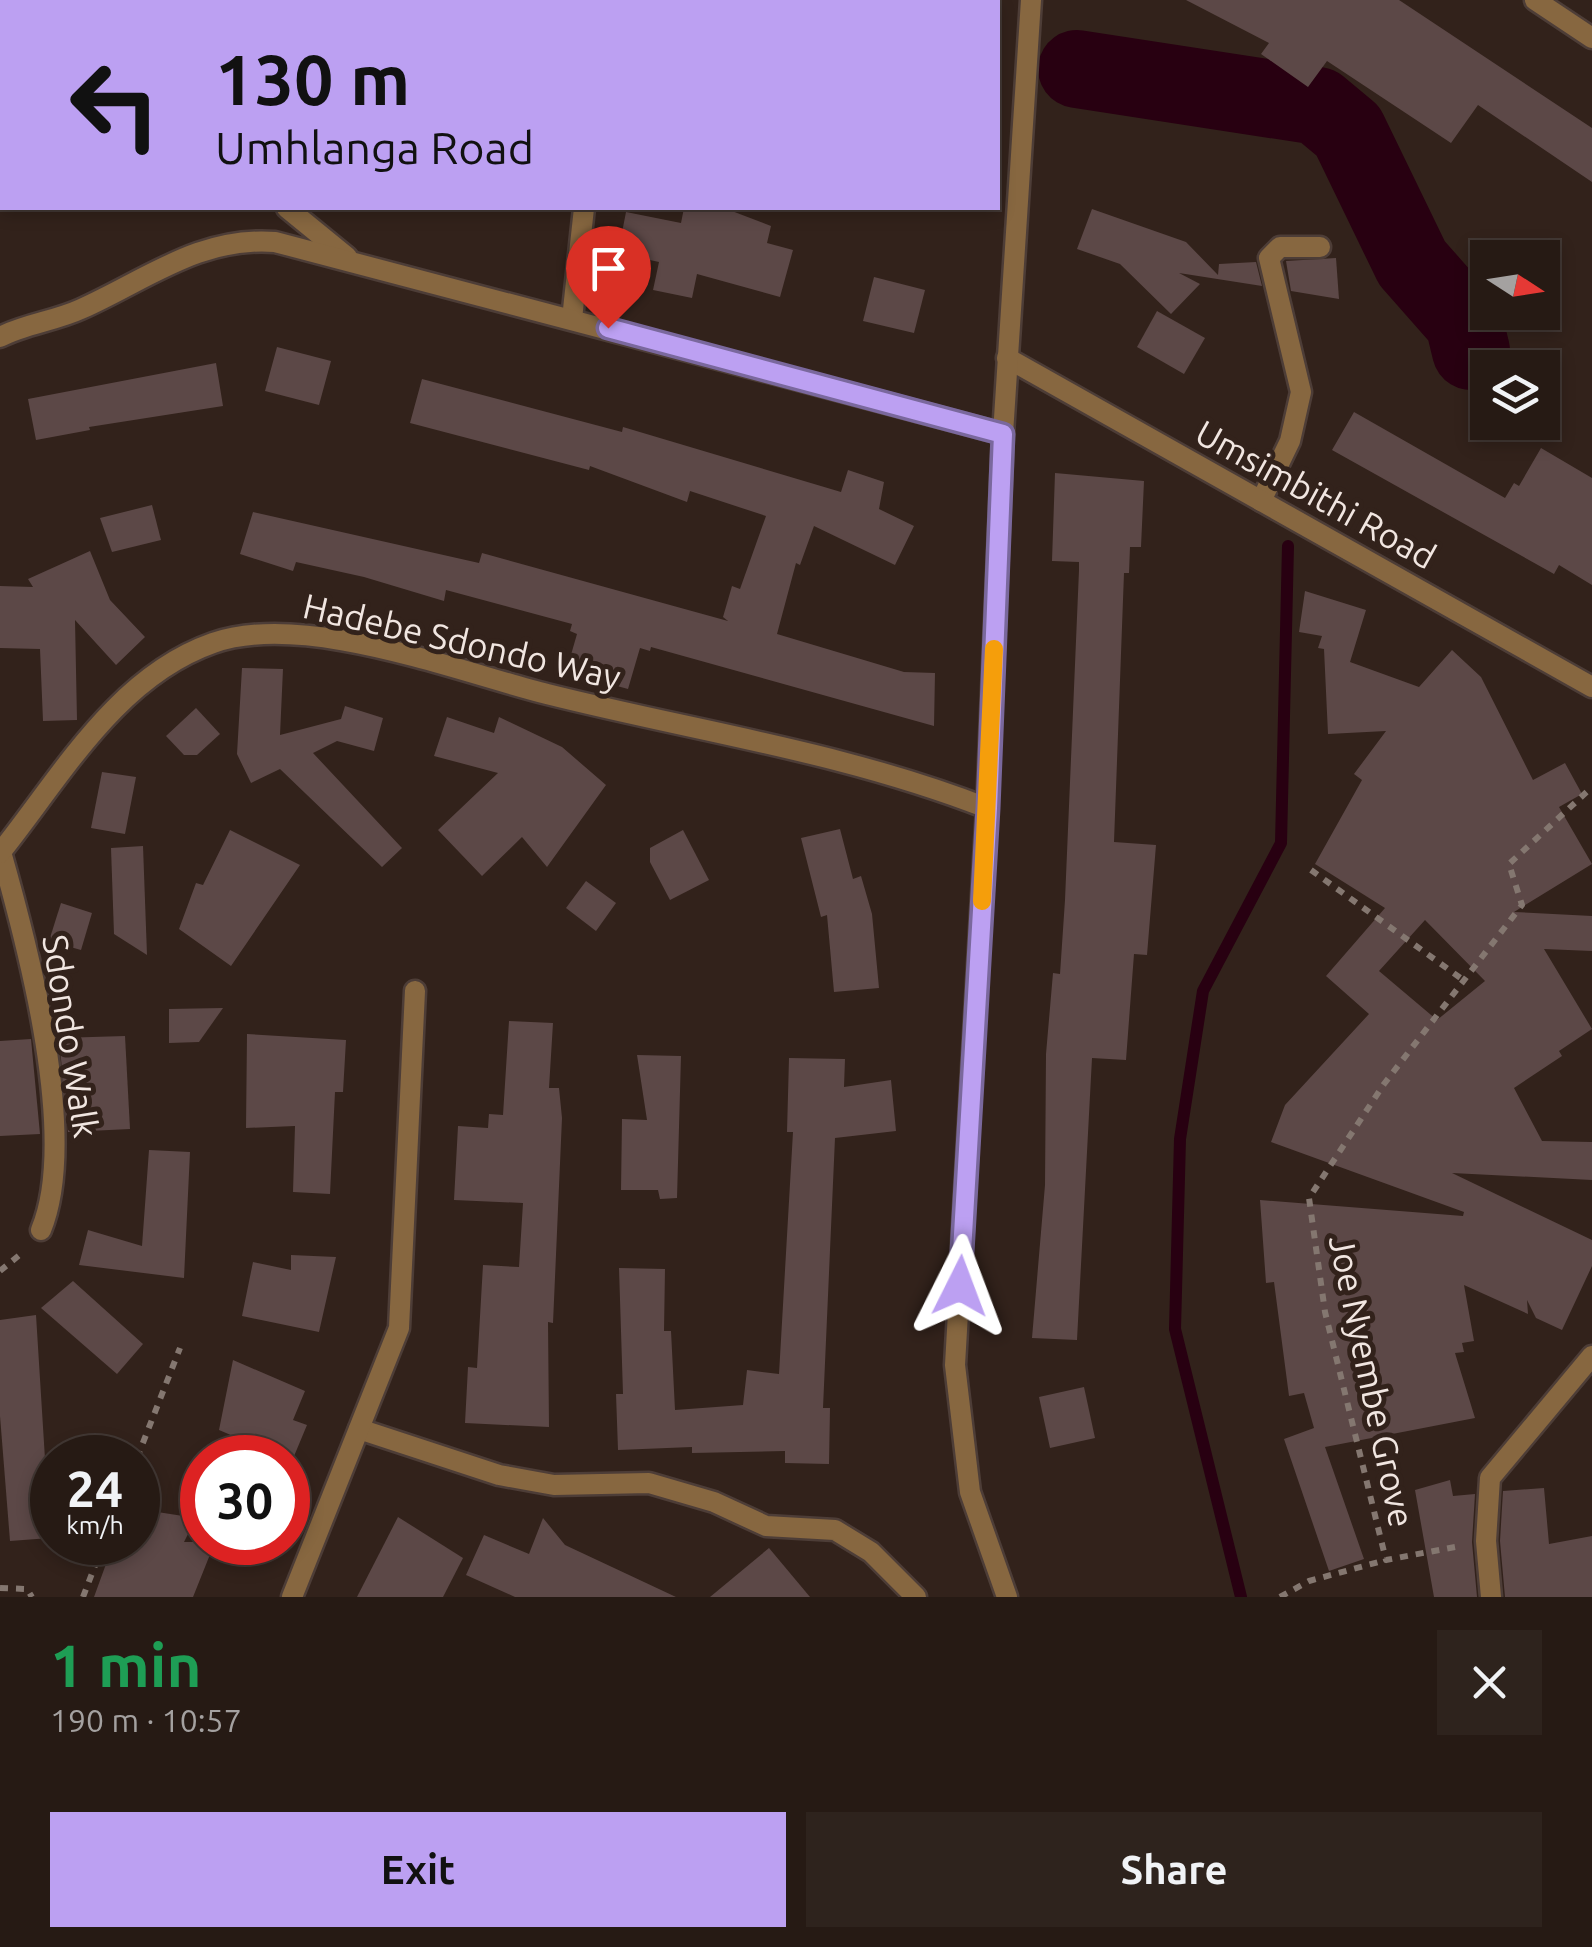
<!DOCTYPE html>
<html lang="en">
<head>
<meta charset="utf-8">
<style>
	:root { --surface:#261a14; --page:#2e231d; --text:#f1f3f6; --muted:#a4a1a0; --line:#423834; --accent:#bca0f2 }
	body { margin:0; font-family:Ubuntu,sans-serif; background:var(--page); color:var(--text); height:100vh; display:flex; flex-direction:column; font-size:38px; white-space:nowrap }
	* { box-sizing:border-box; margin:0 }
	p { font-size:32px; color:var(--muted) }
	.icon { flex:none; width:55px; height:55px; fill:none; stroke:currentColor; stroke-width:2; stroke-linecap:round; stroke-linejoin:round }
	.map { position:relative; height:1597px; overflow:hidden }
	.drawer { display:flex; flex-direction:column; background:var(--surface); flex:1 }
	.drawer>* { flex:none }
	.guide { position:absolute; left:0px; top:0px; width:1000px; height:210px; box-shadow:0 5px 15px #0003,0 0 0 2px var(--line); background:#bca0f2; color:#111; overflow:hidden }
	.needle { width:65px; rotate:102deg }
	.controls { position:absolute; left:1470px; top:240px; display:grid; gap:20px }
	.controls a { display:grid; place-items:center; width:90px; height:90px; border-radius:0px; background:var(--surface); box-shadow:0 5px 15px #0003,0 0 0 2px var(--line); font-size:50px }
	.speed { position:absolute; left:30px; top:1435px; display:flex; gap:20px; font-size:50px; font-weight:700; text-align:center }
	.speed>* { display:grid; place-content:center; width:130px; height:130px; border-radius:50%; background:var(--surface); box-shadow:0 5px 15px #0003,0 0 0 2px var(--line); line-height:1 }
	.speed small { font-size:25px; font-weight:400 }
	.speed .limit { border:15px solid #d22; background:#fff; color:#111 }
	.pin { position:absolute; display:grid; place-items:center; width:85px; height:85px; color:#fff; margin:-102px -42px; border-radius:50% 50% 50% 0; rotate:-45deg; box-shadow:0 0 10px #0007 }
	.pin .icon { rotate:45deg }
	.me { position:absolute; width:110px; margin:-55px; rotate:3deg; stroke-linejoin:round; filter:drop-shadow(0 0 8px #0008) }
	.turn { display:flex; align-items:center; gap:35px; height:210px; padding:0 50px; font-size:45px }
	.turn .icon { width:130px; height:130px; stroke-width:2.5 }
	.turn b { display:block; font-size:70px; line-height:85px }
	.round { display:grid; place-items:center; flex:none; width:105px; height:105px; border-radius:0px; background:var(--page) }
	.overview { display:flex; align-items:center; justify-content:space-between; height:170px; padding:0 50px }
	h1 { font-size:60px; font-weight:700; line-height:75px; color:#1e9e55 }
	.button { display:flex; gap:20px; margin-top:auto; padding:20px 50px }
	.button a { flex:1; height:115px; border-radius:0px; background:var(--accent); color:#111; font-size:40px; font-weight:700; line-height:115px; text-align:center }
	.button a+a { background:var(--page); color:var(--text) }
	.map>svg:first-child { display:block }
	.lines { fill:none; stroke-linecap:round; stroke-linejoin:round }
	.stream { stroke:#280011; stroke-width:12 }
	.river { stroke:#280011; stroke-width:78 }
	.building { fill:#5c4847; fill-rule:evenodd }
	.service-casing { stroke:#4d3d37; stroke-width:25 }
	.minor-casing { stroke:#4d3d37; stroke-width:25 }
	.path { stroke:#847770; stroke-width:6; stroke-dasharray:8 8; stroke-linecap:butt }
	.service { stroke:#876740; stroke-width:20 }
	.minor { stroke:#876740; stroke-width:20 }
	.route-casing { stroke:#7a689d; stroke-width:25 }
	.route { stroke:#bca0f2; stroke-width:18 }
	.slow { stroke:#f59e0b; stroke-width:18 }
	.labels { text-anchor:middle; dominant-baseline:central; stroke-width:10; stroke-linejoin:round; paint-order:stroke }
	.street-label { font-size:35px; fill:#f1e6e1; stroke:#32221b }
</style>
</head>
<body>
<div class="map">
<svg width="1592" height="1597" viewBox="0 0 1592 1597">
	<rect width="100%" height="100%" fill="#32221b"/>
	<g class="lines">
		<!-- stream -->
		<path class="stream" d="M1241,1597L1175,1329L1180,1139L1203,991L1281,843L1288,546"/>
		<!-- river -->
		<g class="river">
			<path d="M837,0L844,2"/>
			<path d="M1077,69L1318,106L1348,131L1412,263L1464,322L1471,351"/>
		</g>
	</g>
	<!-- building -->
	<g class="building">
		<path d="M1186,0H1399L1592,128V182L1478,105L1451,143L1327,61L1308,87L1261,54L1269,43Z"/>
		<path d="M684,208H724L771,226L767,243L793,250L780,297L697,274L692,298L653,290L659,262L618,253L626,212L681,223Z"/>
		<path d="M1092,209L1186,242L1218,275L1219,264L1256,262L1262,286L1179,273L1200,284L1171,314L1120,264L1077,249Z"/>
		<path d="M1336,258L1339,299L1291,291L1286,261Z"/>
		<path d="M874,277L925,290L914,333L863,321Z"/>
		<path d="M1157,311L1205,338L1184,374L1137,347Z"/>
		<path d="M277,347L331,361L319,405L265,391Z"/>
		<path d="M216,363L223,406L89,427L90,430L36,440L28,399Z"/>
		<path d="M422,379L622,432L623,427L841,492L848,470L884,482L879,509L914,526L895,565L814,526L800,565L796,563L777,634L904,672L935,673L934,726L651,647L650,651L640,648L628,689L566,672L577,634L570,631L572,624L446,590L444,601L364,577L296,562L293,571L240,554L253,512L479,563L482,553L728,621L723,617L732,586L740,589L766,516L690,491L687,502L590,466L589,470L410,423Z"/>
		<path d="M1354,412L1505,498L1514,483L1519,486L1541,448L1592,478V585L1559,565L1554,574L1332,450Z"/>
		<path d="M1055,473L1144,481L1141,547H1130L1129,573H1124L1114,842L1156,845L1147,955L1134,954L1126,1060L1092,1058L1077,1340L1032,1338L1045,1185L1046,1054L1053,973L1060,974L1065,900L1079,570V562L1052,561Z"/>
		<path d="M152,505L161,540L112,552L100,518Z"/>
		<path d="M90,551L110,600L145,637L116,665L75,620L77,720L43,721L40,649L0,648V586L33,587L28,579Z"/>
		<path d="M1305,591L1366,610L1350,662L1419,687L1452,650L1481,677L1533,780L1565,763L1582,794L1559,807L1592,864L1514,912L1592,916V951L1544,949L1592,1029L1559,1051L1562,1056L1514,1088L1542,1141L1592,1142V1180L1452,1173L1592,1240V1266L1562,1330L1536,1318L1527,1300L1528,1314L1464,1285L1474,1341L1462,1343L1464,1352L1455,1353L1475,1418L1325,1447L1364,1559L1329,1571L1284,1439L1314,1428L1304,1393L1289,1396L1274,1282L1266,1283L1260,1200L1463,1216L1464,1212L1271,1142L1285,1105L1369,1014L1326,976L1385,908L1315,864L1362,780L1354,774L1386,731L1328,734L1324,649L1318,648L1322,636L1299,632ZM1425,920L1485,981L1437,1020L1379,971Z"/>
		<path d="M242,668L283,669L280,735L341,719L345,706L383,718L374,751L337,741L313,753L402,848L382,867L280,769L251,783L237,754Z"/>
		<path d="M196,708L220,734L197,755H184L166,736Z"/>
		<path d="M447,717L494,733L499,717L562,747L606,785L547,867L522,837L482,876L438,830L498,773L434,756Z"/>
		<path d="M102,772L136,777L125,834L91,828Z"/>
		<path d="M840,829L853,879L861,876L872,914L879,988L834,992L827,915L821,917L801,838Z"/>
		<path d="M230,830L300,865L231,966L179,929L196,883L203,885Z"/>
		<path d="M683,830L709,880L670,900L650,862V848Z"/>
		<path d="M143,846L147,955L114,934L111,848Z"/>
		<path d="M586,881L616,903L596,931L566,908Z"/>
		<path d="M61,903L92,913L81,950L49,941Z"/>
		<path d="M223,1008L199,1042L169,1043V1009Z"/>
		<path d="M509,1021L553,1023L549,1088H559L562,1118L553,1323L548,1322L549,1427L465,1423L468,1367L477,1368L483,1265L519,1267L523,1203L454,1200L458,1126L488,1128L489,1114L503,1115Z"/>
		<path d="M247,1034L346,1040L343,1092H335L330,1194L293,1192L295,1126L246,1128Z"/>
		<path d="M125,1036L130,1129L68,1132L59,1038Z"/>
		<path d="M31,1039L40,1134L0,1136V1041Z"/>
		<path d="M637,1055L681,1056L677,1198L660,1199L658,1190H621L622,1119L647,1120Z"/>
		<path d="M789,1058L845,1059L844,1087L891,1080L896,1131L835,1138L823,1408H830L829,1464L785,1463V1451L692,1453V1447L618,1450L616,1394H623L619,1268L665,1269L664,1331H671L675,1410L743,1405L747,1370L779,1374L793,1132H787Z"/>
		<path d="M149,1150L190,1152L184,1278L79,1265L88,1230L142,1246Z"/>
		<path d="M291,1255L336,1257L319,1332L242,1316L253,1262L291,1270Z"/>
		<path d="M73,1281L143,1344L117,1374L41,1308Z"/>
		<path d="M36,1315L50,1538L10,1541L0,1416V1320Z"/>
		<path d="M233,1360L305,1391L293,1420L307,1425L292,1461L219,1430Z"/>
		<path d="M1084,1387L1095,1438L1050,1448L1039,1397Z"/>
		<path d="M1450,1480L1453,1496L1475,1494L1472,1542L1477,1597H1434L1415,1490Z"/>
		<path d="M1544,1488L1549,1544L1592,1536V1597H1505L1500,1541L1503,1491Z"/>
		<path d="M138,1509L196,1518L184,1542H215L193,1597H94L114,1542H138Z"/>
		<path d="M398,1517L463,1558L443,1597H357Z"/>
		<path d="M543,1518L565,1545L676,1597H515L466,1575L484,1535L529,1554Z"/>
		<path d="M769,1548L810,1597H710Z"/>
	</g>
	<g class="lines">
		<!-- service casing -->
		<g class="service-casing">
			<g id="service">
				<path d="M572,319L584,208"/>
				<path d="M1261,501L1290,441L1301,392L1269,258L1280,247H1320"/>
				<path d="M359,1429L499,1475L554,1485L649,1483L714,1502L766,1526L835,1530L871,1552L916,1597"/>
			</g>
		</g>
		<!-- minor casing -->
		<g class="minor-casing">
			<g id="minor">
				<path d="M1535,0L1592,38"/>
				<path d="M0,21H2"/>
				<path d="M287,208L347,257"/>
				<path d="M0,337C25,324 55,321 81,309C146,280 200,236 275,242L1003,434"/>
				<path d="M1007,358L1592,687"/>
				<path d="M1,852C28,947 79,1138 41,1230"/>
				<path d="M0,853C61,777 116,677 213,643C303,611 456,671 547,694C698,732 840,751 987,808"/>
				<path d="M292,1597L399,1328L415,991"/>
				<path d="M1007,1597L970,1492L955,1365L987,808L1003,434L1031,0"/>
				<path d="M1491,1597L1486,1541L1490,1478L1592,1356"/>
			</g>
		</g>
		<!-- path -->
		<g class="path">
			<path d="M1311,870L1466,982"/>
			<path d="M0,1271L22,1253"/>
			<path d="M137,1458L180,1348"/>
			<path d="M1455,1547L1386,1560L1325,1312L1309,1198L1384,1084L1522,905L1509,864L1592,787"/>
			<path d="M0,1588L27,1589L32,1597"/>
			<path d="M83,1597L104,1542"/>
			<path d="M1280,1597L1309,1581L1386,1560"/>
		</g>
		<!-- service -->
		<use href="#service" class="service"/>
		<!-- minor -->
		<use href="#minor" class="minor"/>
	</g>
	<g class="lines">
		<!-- route casing -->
		<g class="route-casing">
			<path id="route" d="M608,328L1003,434L988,808L960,1286"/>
		</g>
		<!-- route -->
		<use href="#route" class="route"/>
		<!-- slow -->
		<path class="slow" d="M982,901L994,649"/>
	</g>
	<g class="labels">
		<!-- street labels -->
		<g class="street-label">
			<text transform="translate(1316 494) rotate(29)">Umsimbithi Road</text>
			<text transform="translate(462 641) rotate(13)">Hadebe Sdondo Way</text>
			<text transform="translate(71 1036) rotate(81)">Sdondo Walk</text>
			<text transform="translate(1372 1381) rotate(78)">Joe Nyembe Grove</text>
		</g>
	</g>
</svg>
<div class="controls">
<a><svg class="needle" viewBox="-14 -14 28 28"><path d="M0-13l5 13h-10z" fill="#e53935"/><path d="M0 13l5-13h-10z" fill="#a4a1a0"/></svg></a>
<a><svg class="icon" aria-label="layers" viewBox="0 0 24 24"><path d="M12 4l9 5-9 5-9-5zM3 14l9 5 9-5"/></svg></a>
</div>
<div class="speed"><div>24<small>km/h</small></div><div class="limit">30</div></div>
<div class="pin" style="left:608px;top:328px;background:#d93025"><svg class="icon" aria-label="arrive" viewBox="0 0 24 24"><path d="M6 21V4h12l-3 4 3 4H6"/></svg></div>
<svg class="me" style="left:960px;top:1286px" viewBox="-20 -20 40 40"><path d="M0-17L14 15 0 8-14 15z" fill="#bca0f2" stroke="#fff" stroke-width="4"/></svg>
<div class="guide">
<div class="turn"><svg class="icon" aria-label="left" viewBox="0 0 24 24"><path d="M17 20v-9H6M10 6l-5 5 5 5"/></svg><div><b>130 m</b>Umhlanga Road</div></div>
</div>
</div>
<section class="drawer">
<div class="overview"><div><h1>1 min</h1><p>190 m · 10:57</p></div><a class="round"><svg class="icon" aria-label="close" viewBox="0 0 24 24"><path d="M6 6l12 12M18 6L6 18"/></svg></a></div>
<div class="button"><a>Exit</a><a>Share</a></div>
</section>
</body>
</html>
